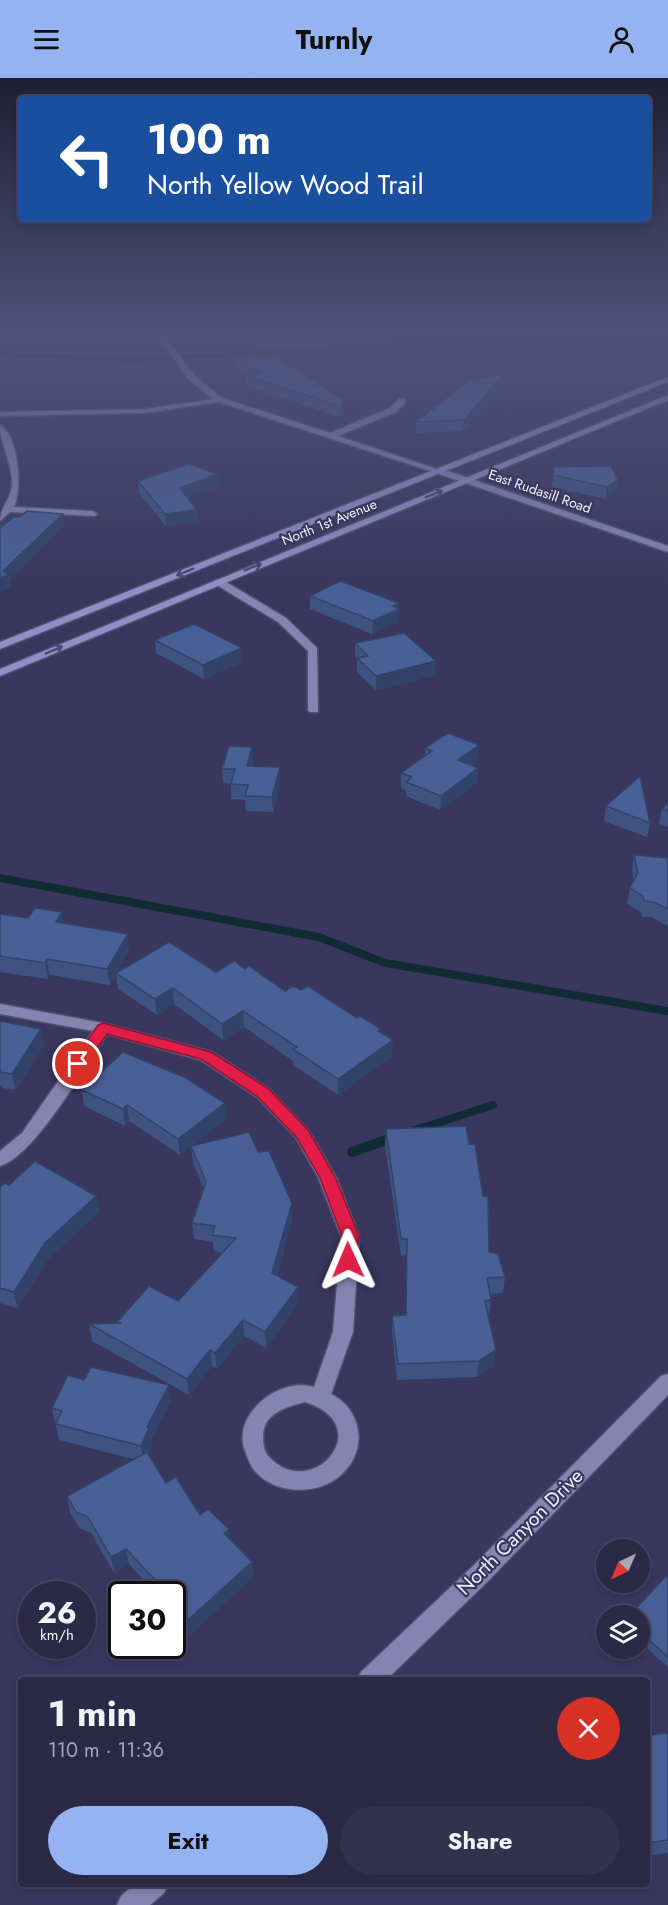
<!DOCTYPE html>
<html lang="en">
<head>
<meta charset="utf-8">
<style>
	:root { --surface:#2c2947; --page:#34314e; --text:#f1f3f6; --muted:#a6a6b4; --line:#484560; --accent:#95b2f1 }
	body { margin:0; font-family:Jost,sans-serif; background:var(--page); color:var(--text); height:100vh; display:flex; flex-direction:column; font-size:22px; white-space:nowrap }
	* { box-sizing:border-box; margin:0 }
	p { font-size:20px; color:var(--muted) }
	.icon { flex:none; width:33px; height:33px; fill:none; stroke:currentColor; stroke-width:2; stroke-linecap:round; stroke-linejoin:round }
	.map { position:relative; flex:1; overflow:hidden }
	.panel { position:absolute; left:18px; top:1599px; width:632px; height:210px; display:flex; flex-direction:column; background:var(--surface); border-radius:6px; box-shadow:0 3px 9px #0003,0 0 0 2px var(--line) }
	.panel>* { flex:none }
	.top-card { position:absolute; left:18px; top:18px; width:633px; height:126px; border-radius:6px; box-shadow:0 3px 9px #0003,0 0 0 2px var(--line); background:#1a4fa0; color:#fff; overflow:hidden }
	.needle { width:39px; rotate:224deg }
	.fabs { position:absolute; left:596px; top:1461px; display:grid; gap:12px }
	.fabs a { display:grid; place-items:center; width:54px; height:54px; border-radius:50%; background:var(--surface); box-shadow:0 3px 9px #0003,0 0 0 2px var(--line); font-size:30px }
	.speed { position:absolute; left:18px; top:1503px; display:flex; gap:12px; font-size:30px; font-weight:700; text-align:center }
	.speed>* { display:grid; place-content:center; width:78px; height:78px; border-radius:50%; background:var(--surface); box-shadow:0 3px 9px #0003,0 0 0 2px var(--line); line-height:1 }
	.speed small { font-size:15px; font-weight:400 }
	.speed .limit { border:3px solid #111; border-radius:9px; background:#fff; color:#111 }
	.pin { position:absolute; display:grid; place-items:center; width:51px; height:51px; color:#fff; margin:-26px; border:3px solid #fff; border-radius:50%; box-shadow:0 2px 6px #0007 }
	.me { position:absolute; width:66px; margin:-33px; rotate:359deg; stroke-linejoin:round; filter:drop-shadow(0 0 4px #0008) }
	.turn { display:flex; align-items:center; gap:21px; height:126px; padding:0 30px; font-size:27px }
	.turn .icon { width:78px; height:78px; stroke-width:2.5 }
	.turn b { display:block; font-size:42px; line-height:51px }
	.round { display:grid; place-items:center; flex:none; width:63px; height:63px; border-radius:32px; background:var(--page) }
	.overview { display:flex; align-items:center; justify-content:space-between; height:102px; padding:0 30px }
	h1 { font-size:36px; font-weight:700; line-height:45px }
	.button { display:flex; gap:12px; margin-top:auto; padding:12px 30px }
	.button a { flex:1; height:69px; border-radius:36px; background:var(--accent); color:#111; font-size:24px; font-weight:700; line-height:69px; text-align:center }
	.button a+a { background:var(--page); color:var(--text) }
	header { display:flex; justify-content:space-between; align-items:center; height:78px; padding:0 30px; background:var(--accent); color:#111; font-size:27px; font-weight:700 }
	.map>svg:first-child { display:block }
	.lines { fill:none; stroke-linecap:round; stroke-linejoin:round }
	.stream-far2 { stroke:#112b34; stroke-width:4.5 }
	.stream-far1 { stroke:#112b34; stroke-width:8 }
	.stream { stroke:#112b34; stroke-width:10 }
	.minor-casing { stroke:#525070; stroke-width:3 }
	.tertiary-casing { stroke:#525070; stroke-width:3 }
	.secondary-casing { stroke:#525070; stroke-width:3 }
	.minor { fill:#8584b1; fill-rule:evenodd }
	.tertiary { fill:#8584b1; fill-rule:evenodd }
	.secondary { fill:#908ec7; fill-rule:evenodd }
	.wall { fill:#3e5381 }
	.shaded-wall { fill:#324369 }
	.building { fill:#486096; stroke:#324369; stroke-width:1.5 }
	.oneway { stroke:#4b4874 }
	.route { fill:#e11d48; stroke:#92132f; stroke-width:1.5 }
	.labels { text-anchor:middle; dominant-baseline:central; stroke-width:4.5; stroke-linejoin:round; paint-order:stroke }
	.far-street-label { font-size:14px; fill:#eeeefd; stroke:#3a375f }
	.near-street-label { font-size:20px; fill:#eeeefd; stroke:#3a375f }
</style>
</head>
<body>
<header><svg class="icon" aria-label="menu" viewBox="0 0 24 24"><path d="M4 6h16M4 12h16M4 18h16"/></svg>Turnly<svg class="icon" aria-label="person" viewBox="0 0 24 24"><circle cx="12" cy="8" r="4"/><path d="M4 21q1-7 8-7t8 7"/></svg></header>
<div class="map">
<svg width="668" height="1827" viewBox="0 0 668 1827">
	<rect width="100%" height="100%" fill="#3a375f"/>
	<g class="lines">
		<!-- stream-far2 -->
		<path class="stream-far2" d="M0,276L135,282L398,267L573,266L668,261"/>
		<!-- stream-far1 -->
		<g class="stream-far1">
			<path d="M0,800L319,859L385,885L668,933"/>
			<path d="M415,1052L493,1027"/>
		</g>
		<!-- stream -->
		<path class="stream" d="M352,1074L395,1059"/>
		<!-- minor casing -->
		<g class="minor-casing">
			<g id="minor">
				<path d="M154,252H161L195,298L222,320L330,355L390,330L399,321H405V325L396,334L338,358L443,393L436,395L219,324L145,335L0,338V334L145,331L213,321L189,302Z"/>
				<path d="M0,347C18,357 23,410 14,429L92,433L97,436L95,438L10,434L0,443C0,430 11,421 12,407C13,386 0,368 0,347Z"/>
				<path d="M215,502H223L286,540L317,570L318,634H310L308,632V573L278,544L215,506Z"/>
				<path d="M0,926L103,945L212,974L269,1011L308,1052L336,1099L359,1158L353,1254L331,1316C363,1332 368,1373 341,1397C318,1418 274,1417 254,1392C250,1387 248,1381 246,1375C229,1338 279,1298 314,1309L333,1254L341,1158L318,1099L296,1060L257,1019L201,982L107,956C85,988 35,1078 0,1088V1073L22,1055L93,953L0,936ZM305,1324C379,1347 313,1424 270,1380C264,1374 263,1367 263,1359C263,1335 286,1329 305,1324Z"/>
				<path d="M668,1296V1317L489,1502L386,1602H357L361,1594L473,1488L661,1298Z"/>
				<path d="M135,1806H168L164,1815L150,1827H117L121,1818Z"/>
			</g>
		</g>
		<!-- tertiary casing -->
		<g class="tertiary-casing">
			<path id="tertiary" d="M436,391H442L668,468V474L436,395Z"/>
		</g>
		<!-- secondary casing -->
		<g class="secondary-casing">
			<g id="secondary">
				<path d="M668,299V304L0,571V564Z"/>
				<path d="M668,317V322L0,598V591Z"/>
			</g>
		</g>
		<!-- minor -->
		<use href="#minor" class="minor"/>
		<!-- tertiary -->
		<use href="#tertiary" class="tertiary"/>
		<!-- secondary -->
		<use href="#secondary" class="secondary"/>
	</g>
	<!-- wall -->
	<g class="wall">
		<path d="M0,252H40L28,257L11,259L0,257Z"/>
		<path d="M237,281L343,322V333L340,339L247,308V298L248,297L238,291Z"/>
		<path d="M503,307L463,353L416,355V344Z"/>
		<path d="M611,388L616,413L606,421L552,409L554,389Z"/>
		<path d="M218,396L219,408L187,420L197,432L198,444L166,448L139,415L138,403Z"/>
		<path d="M310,518L399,525L398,544L372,556L310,531Z"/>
		<path d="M155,562L242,570V584L204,601L156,575Z"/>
		<path d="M355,565L435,597L376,612L357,594V582L355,579Z"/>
		<path d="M425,670L478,681L470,687L478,690L477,704L440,732L406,718V712L401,710V695L425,678Z"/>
		<path d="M253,683L252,688L280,689V704L273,734L246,733L245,722L231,721V706L223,705L222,691Z"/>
		<path d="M668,725V749L659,746L662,731Z"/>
		<path d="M606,728L650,745L647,759L604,743Z"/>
		<path d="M634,777L668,780V848L651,839H642L640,833L627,826L630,810L634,803L632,792Z"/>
		<path d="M0,836L64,846L129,871L116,895L216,894L245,891L285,913L301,912L381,955L392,978L338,1017L293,987V983L244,949L223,962L174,926L157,937L118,911L116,896L110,907L50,897L48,901L0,894Z"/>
		<path d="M0,943L44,967L15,1012L3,1010L0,1007Z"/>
		<path d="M82,1012L225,1025L226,1041L192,1068L258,1074L292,1125V1141L277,1198L298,1225L266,1270L244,1258L217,1291L212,1288L189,1317L92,1263L89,1246L117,1245V1244L178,1223L223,1175L214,1173L213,1164L194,1161L192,1145L204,1111L193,1084L191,1068L180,1077L129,1043L125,1048L84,1028Z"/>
		<path d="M386,1051L489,1174L505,1199L503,1215L490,1216L491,1222L489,1239L494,1288L477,1299L397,1302L392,1254V1238L406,1237V1177L401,1178L385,1067Z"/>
		<path d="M9,1107L96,1118L99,1134L48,1181L17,1230L0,1225V1109Z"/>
		<path d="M84,1302L171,1323L151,1361L152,1366L148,1375L166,1405L200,1437L229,1451V1461L253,1499L182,1564L172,1554V1516L152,1511L129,1486L114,1495L91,1455L79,1450L70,1434L67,1418L133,1381L59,1362L52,1330Z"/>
		<path d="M668,1499V1589L639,1563V1538Z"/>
		<path d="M646,1648L649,1657L668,1655V1775L646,1778Z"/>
	</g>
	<!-- shaded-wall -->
	<g class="shaded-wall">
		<path d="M10,252H40L28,257L11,259Z"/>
		<path d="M504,296L503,307L463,353L464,342Z"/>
		<path d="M343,322V333L340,339V328Z"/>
		<path d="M218,396L219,408L181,422L180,410Z"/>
		<path d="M618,402L616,413L606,421L607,409Z"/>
		<path d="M197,432L198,444L166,448L165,436Z"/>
		<path d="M63,436L64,448L10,501L11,510L0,514V500L3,493Z"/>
		<path d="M399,525L398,544L372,556L373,543L393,528Z"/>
		<path d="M242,570V584L204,601L203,587Z"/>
		<path d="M436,583L435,597L376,612V598Z"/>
		<path d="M479,667L478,681L457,697L458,682Z"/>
		<path d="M252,669L253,683L248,702L247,688Z"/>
		<path d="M280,689V704L273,734L272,719Z"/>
		<path d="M478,690L477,704L440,732L441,718Z"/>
		<path d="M62,834L65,850L56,844Z"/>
		<path d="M128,856L129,871L110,907L107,891Z"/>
		<path d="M47,881L50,897L48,901L45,885Z"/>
		<path d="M173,910L174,926L157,937L155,921Z"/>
		<path d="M243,933L244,949L223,962L222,946Z"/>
		<path d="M41,951L44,967L15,1012L12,996Z"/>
		<path d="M393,962L392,978L338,1017V1001Z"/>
		<path d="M225,1025L226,1041L180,1077L178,1061Z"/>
		<path d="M127,1027L129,1043L125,1048L123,1031Z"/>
		<path d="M96,1118L99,1134L48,1181L17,1230L14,1214L45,1165Z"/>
		<path d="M292,1125V1141L273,1212L272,1195Z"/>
		<path d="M298,1209V1225L266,1270L265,1254Z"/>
		<path d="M243,1242L244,1258L217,1291L215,1275Z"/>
		<path d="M210,1272L212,1288L189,1317L187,1301Z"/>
		<path d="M496,1272L494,1288L477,1299L479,1283Z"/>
		<path d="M169,1307L171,1323L151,1361L152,1366L144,1384L141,1368L147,1349Z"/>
		<path d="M229,1451L230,1467L224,1455Z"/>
		<path d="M126,1471L129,1486L114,1495L111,1479Z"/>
		<path d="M252,1484L253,1499L182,1564L180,1549Z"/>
	</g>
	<!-- building -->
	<g class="building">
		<path d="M273,277L343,322L340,328L247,298L261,295L237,281Z"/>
		<path d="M504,296L464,342L416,344L470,302Z"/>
		<path d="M189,386L218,396L180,410L197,432L165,436L138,403Z"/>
		<path d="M611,388L618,402L607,409L553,397L554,389Z"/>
		<path d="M27,433L63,436L3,493L9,497L0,500V450L14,439H19Z"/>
		<path d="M340,503L399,525L393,528L399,531L373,543L310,518Z"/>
		<path d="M194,546L242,570L203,587L155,562Z"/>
		<path d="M404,555L436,583L376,598L357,580L368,578L355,565Z"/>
		<path d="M448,655L479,667L458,682L478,690L441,718L406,704L412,699L401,695L432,673L425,670Z"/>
		<path d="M229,668L252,669L247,688L280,689L272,719L245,718L248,707L231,706L235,691H222Z"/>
		<path d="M640,698L650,745L606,728Z"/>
		<path d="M668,725V733L662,731Z"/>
		<path d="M634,777L668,780V831L654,824L644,823L643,818L630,810L638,795Z"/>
		<path d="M35,830L62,834L56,844L128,856L107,891L47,881L45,885L0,878V836L28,840Z"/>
		<path d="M169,864L216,894L234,883L245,891L249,888L285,913L293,908L301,912L308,908L357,940L360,938L381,951L378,953L393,962L338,1001L293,971L297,969L243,933L222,946L173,910L155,921L116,895Z"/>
		<path d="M0,943L41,951L12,996L0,994Z"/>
		<path d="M123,974L186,1000L225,1025L178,1061L127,1027L123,1031L82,1012Z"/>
		<path d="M466,1048L469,1066H475L483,1118H488L489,1174L498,1176L505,1199L487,1200L491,1222L485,1223L496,1272L479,1283L398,1286L392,1238L406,1237L407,1161H401L386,1051Z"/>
		<path d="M249,1054L258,1074L269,1073L292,1125L272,1195L298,1209L265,1254L243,1242L215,1275L210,1272L187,1301L89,1246L121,1245L117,1244L149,1208L178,1223L236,1160L212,1157L215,1148L192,1145L206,1104L191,1068Z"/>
		<path d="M35,1083L96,1118L45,1165L14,1214L0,1210V1109L5,1105L9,1107Z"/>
		<path d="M91,1289L169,1307L147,1349L149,1350L141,1368L56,1346L62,1333L52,1330L68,1297L84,1302Z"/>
		<path d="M147,1374L166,1405L176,1399L200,1437L208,1431L229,1451L224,1455L252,1484L180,1549L172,1541V1516H145L158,1505L126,1471L111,1479L88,1439L76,1434L67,1418Z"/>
		<path d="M666,1498L668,1499V1579L639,1553V1538H629Z"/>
		<path d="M646,1648L649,1657L668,1655V1762L646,1765Z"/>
	</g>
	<!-- one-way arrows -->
	<defs><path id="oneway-shaft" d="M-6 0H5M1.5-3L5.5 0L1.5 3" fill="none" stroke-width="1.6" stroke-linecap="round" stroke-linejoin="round" transform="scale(1.5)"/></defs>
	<g class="oneway">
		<use href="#oneway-shaft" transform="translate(434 416) rotate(-22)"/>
		<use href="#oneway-shaft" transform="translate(253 489) rotate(-22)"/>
		<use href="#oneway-shaft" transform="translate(185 494) rotate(158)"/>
		<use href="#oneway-shaft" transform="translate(54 572) rotate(-23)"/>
	</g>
	<!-- sky -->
	<linearGradient id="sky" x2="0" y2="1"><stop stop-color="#201e34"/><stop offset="0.5" stop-color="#4f537a"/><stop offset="1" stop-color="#4f537a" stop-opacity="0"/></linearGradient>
	<rect width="668" height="508" fill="url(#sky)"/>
	<!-- route -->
	<path class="route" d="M103,945L211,974L269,1011L308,1052L335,1099L359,1158L354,1186H343L340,1182L342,1158L320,1100L297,1060L258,1019L201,981L107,956L83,990H73L71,986L73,983L98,947Z"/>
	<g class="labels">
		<!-- far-street labels -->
		<g class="far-street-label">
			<text transform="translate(540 413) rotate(19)">East Rudasill Road</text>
			<text transform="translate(329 444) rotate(-22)">North 1st Avenue</text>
		</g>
		<!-- near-street labels -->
		<g class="near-street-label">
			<text transform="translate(520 1454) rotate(-45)">North Canyon Drive</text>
		</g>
	</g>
</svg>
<div class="fabs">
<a><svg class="needle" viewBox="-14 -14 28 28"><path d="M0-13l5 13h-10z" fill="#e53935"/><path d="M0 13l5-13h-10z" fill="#a6a6b4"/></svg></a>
<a><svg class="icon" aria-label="layers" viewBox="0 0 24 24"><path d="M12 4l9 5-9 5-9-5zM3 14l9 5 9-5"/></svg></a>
</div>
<div class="speed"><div>26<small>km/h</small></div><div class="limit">30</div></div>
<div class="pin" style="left:78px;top:986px;background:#d93025"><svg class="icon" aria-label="arrive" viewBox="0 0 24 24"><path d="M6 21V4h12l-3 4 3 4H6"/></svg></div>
<svg class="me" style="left:348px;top:1182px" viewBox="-20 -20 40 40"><path d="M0-17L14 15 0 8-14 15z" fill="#e11d48" stroke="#fff" stroke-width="4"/></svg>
<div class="top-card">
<div class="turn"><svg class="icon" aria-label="left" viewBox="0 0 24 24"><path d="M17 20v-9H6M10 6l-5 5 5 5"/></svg><div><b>100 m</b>North Yellow Wood Trail</div></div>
</div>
<section class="panel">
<div class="overview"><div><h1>1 min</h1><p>110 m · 11:36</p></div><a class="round" style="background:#d93025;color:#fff"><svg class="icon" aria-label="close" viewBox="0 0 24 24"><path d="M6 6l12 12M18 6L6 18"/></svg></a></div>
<div class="button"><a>Exit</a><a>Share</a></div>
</section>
</div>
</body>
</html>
